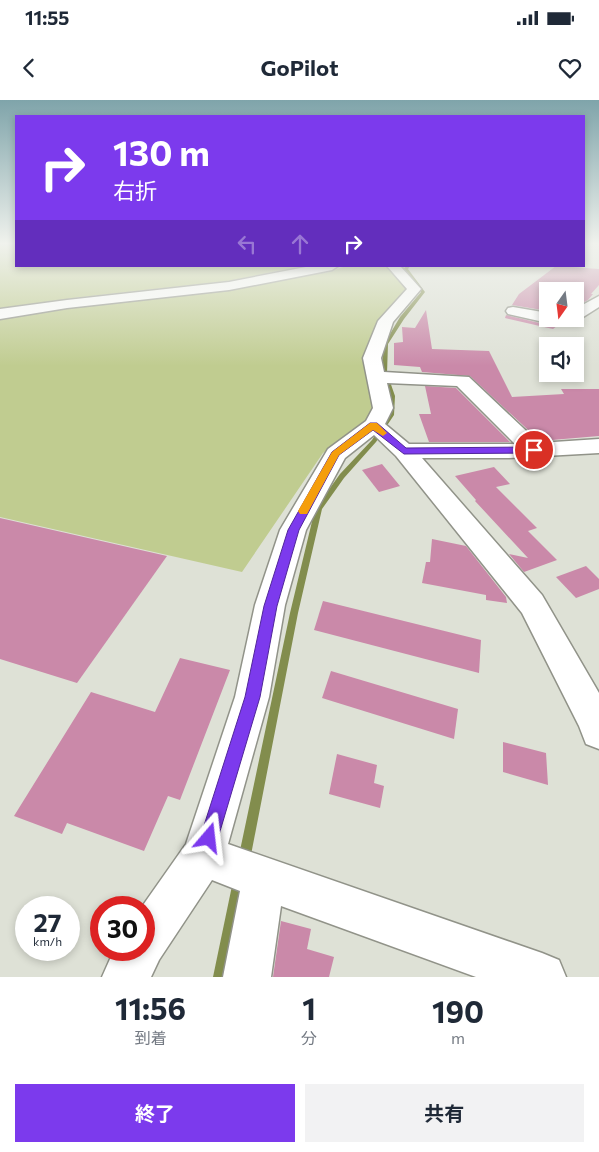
<!DOCTYPE html>
<html lang="ja">
<head>
<meta charset="utf-8">
<style>
	:root { --surface:#fff; --page:#f2f2f3; --text:#1f2937; --muted:#747a83; --accent:#7c3aed }
	body { margin:0; font-family:Commissioner,"Noto Sans JP",sans-serif; background:var(--page); color:var(--text); height:100vh; display:flex; flex-direction:column; font-size:19px; white-space:nowrap }
	* { box-sizing:border-box; margin:0 }
	p { font-size:16px; color:var(--muted) }
	.icon { flex:none; width:28px; height:28px; fill:none; stroke:currentColor; stroke-width:2; stroke-linecap:round; stroke-linejoin:round }
	.map { position:relative; height:877px; overflow:hidden }
	.panel { display:flex; flex-direction:column; background:var(--surface); flex:1 }
	.panel>* { flex:none }
	.hud { position:absolute; left:15px; top:15px; width:570px; height:152px; border-radius:0px; box-shadow:0 2px 8px #0003; background:#7c3aed; color:#fff; overflow:hidden }
	.needle { width:32px; rotate:194deg }
	.tools { position:absolute; left:539px; top:182px; display:grid; gap:10px }
	.tools a { display:grid; place-items:center; width:45px; height:45px; border-radius:0px; background:var(--surface); box-shadow:0 2px 8px #0003; font-size:25px }
	.speed { position:absolute; left:15px; top:796px; display:flex; gap:10px; font-size:25px; font-weight:700; text-align:center }
	.speed>* { display:grid; place-content:center; width:65px; height:65px; border-radius:50%; background:var(--surface); box-shadow:0 2px 8px #0003; line-height:1 }
	.speed small { font-size:12px; font-weight:400 }
	.speed .limit { border:8px solid #d22; background:#fff; color:#111 }
	.pin { position:absolute; display:grid; place-items:center; width:42px; height:42px; color:#fff; margin:-21px; border:2px solid #fff; border-radius:50%; box-shadow:0 1px 5px #0007 }
	.me { position:absolute; width:55px; margin:-28px; rotate:17deg; stroke-linejoin:round; filter:drop-shadow(0 0 4px #0008) }
	.turn { display:flex; align-items:center; gap:18px; height:105px; padding:0 15px; font-size:22px }
	.turn .icon { width:65px; height:65px; stroke-width:2.5 }
	.turn b { display:block; font-size:35px; line-height:42px }
	.lanes { display:flex; align-items:center; height:48px; padding:0 15px; background:#0003; justify-content:center; gap:25px; direction:ltr }
	.lanes .off { opacity:.35 }
	.eta { display:flex; justify-content:space-evenly; align-items:center; height:85px; text-align:center }
	.eta b { font-size:30px; font-weight:700; line-height:35px }
	.action { display:flex; gap:10px; margin-top:auto; padding:10px 15px }
	.action a { flex:1; height:58px; border-radius:0px; background:var(--accent); color:#fff; font-size:20px; font-weight:700; line-height:58px; text-align:center }
	.action a+a { background:var(--page); color:var(--text) }
	.status { display:flex; justify-content:space-between; align-items:center; height:35px; padding:0 25px; background:var(--surface); direction:ltr }
	.status svg { height:14px; fill:currentColor }
	header { display:flex; justify-content:space-between; align-items:center; height:65px; padding:0 15px; background:var(--surface); font-size:22px; font-weight:700 }
	.map>svg:first-child { display:block }
	.green { fill:#c0cc90 }
	.lines { fill:none; stroke-linecap:round; stroke-linejoin:round }
	.stream { fill:#828d4d; fill-rule:evenodd }
	.building { fill:#ca89a9 }
	.minor-casing { stroke:#919389; stroke-width:3 }
	.minor { fill:#fff; fill-rule:evenodd }
	.route { fill:#7c3aed; stroke:#51269a }
	.slow { fill:#f59e0b }
</style>
</head>
<body>
<div class="status"><b>11:55</b><svg viewBox="0 0 49 12"><path d="M0 12V9h3v3zM5 12V6h3v6zM10 12V3h3v9zM15 12V0h3v12zM26 1h20v11H26zM47 4h2v5h-2z"/></svg></div>
<header><svg class="icon" aria-label="back" viewBox="0 0 24 24"><path d="M15 5l-7 7 7 7"/></svg>GoPilot<svg class="icon" aria-label="heart" viewBox="0 0 24 24"><path d="M12 20l-8-8c-3-5 5-10 8-4 3-6 11-1 8 4z"/></svg></header>
<div class="map">
<svg width="599" height="877" viewBox="0 0 599 877">
	<rect width="100%" height="100%" fill="#dee1d6"/>
	<!-- green -->
	<g class="green">
		<path d="M0,143H16V166H303L228,181L73,198L0,212Z"/>
		<path d="M346,166H404L414,189L369,242L380,313L323,353L242,472L0,417V218L49,206L198,190L329,172Z"/>
	</g>
	<g class="lines">
		<!-- stream -->
		<g class="stream">
			<path d="M406,166H410L408,169L425,192L404,219L388,244L387,273L395,296L394,315L376,342L344,378L322,409L298,513L250,760L248,764L244,766L240,764L238,760L290,513L315,409L340,374L372,340L388,315L389,296L381,273L384,244L400,217L421,192L404,169Z"/>
			<path d="M239,775L243,777L245,781L227,877H213L233,781L235,777Z"/>
		</g>
	</g>
	<!-- building -->
	<g class="building">
		<path d="M556,166L599,169V185L591,194H593L588,200L575,207V191H548V211L512,205L519,194Z"/>
		<path d="M426,210L432,249L489,251L512,297L564,294L561,289H599V336L540,341L470,276L422,272L420,267L394,265V243L403,242L402,227L415,228Z"/>
		<path d="M506,215L548,225L557,219H566L553,229L505,218Z"/>
		<path d="M425,286L456,288L510,342H429L419,314H431Z"/>
		<path d="M382,364L400,386L379,392L362,370Z"/>
		<path d="M494,367L510,384L496,387L537,428L528,431L557,460L524,472L509,454L528,458L475,401L476,400L455,376Z"/>
		<path d="M0,418L167,456L77,583L0,559Z"/>
		<path d="M432,439L466,446L506,497L507,503L486,500V495L422,483L426,462H430Z"/>
		<path d="M586,466L599,479V489L576,498L556,477Z"/>
		<path d="M323,501L481,540L479,573L314,530Z"/>
		<path d="M180,558L230,570L180,700L168,696L144,751L67,723L62,734L14,716L91,592L155,612Z"/>
		<path d="M331,571L458,609L454,639L322,598Z"/>
		<path d="M503,642L546,653L548,685L503,672Z"/>
		<path d="M337,654L377,665L374,683L384,686L380,708L329,694Z"/>
		<path d="M281,821L311,829L307,849L334,857L329,877H273Z"/>
	</g>
	<g class="lines">
		<!-- minor casing -->
		<g class="minor-casing">
			<g id="minor">
				<path d="M311,166H338L332,170L229,190L67,208L0,219V209L67,200L229,182Z"/>
				<path d="M387,166H400L421,189L393,222L381,258L384,272L469,277L539,343L599,339V353L509,358H422L542,495L599,593V649L586,644L579,626L522,513L396,356L374,335L345,358L306,430L285,505L269,597L228,744L542,853L559,860L566,877H476L281,806L271,877H223L240,791L212,780L159,860L151,877H102L114,850H144V808H141L186,744L235,597L255,505L280,430L328,349L366,321L373,308L363,258L378,221L407,189ZM387,283L457,286L515,344H409L385,324L393,308Z"/>
				<path d="M599,196V207L580,219H570H575V209Z"/>
				<path d="M513,207L548,213V219H555L548,223L508,214L506,211L508,208Z"/>
			</g>
		</g>
		<!-- minor -->
		<use href="#minor" class="minor"/>
	</g>
	<!-- sky -->
	<linearGradient id="sky" x2="0" y2="1"><stop stop-color="#7fa4aa"/><stop offset="0.54" stop-color="#f0f2ed"/><stop offset="1" stop-color="#f0f2ed" stop-opacity="0"/></linearGradient>
	<rect width="599" height="266" fill="url(#sky)"/>
	<!-- route -->
	<path class="route" d="M370,323H377L406,348L534,347L539,350L534,353L404,354L373,330L339,355L299,430L277,506L260,597L218,738L215,744L209,747L203,744L200,738L245,597L264,506L288,430L332,352Z"/>
	<!-- slow -->
	<path class="slow" d="M370,323H377L387,333L383,336L373,330L339,355L307,414H300L298,411L332,352Z"/>
</svg>
<div class="tools">
<a><svg class="needle" viewBox="-14 -14 28 28"><path d="M0-13l5 13h-10z" fill="#e53935"/><path d="M0 13l5-13h-10z" fill="#747a83"/></svg></a>
<a><svg class="icon" aria-label="sound" viewBox="0 0 24 24"><path d="M4 9h4l5-4v14l-5-4H4zM17 9q2 3 0 6"/></svg></a>
</div>
<div class="speed"><div>27<small>km/h</small></div><div class="limit">30</div></div>
<div class="pin" style="left:534px;top:350px;background:#d93025"><svg class="icon" aria-label="arrive" viewBox="0 0 24 24"><path d="M6 21V4h12l-3 4 3 4H6"/></svg></div>
<svg class="me" style="left:209px;top:738px" viewBox="-20 -20 40 40"><path d="M0-17L14 15 0 8-14 15z" fill="#7c3aed" stroke="#fff" stroke-width="4"/></svg>
<div class="hud">
<div class="turn"><svg class="icon" aria-label="right" viewBox="0 0 24 24"><path d="M7 20v-9h11M14 6l5 5-5 5"/></svg><div><b>130 m</b>右折</div></div>
<div class="lanes"><svg class="icon off" aria-label="left" viewBox="0 0 24 24"><path d="M17 20v-9H6M10 6l-5 5 5 5"/></svg><svg class="icon off" aria-label="ahead" viewBox="0 0 24 24"><path d="M12 20V5M6 11l6-6 6 6"/></svg><svg class="icon" aria-label="right" viewBox="0 0 24 24"><path d="M7 20v-9h11M14 6l5 5-5 5"/></svg></div>
</div>
</div>
<section class="panel">
<div class="eta">
<div><b>11:56</b><p>到着</p></div>
<div><b>1</b><p>分</p></div>
<div><b>190</b><p>m</p></div>
</div>
<div class="action"><a>終了</a><a>共有</a></div>
</section>
</body>
</html>
